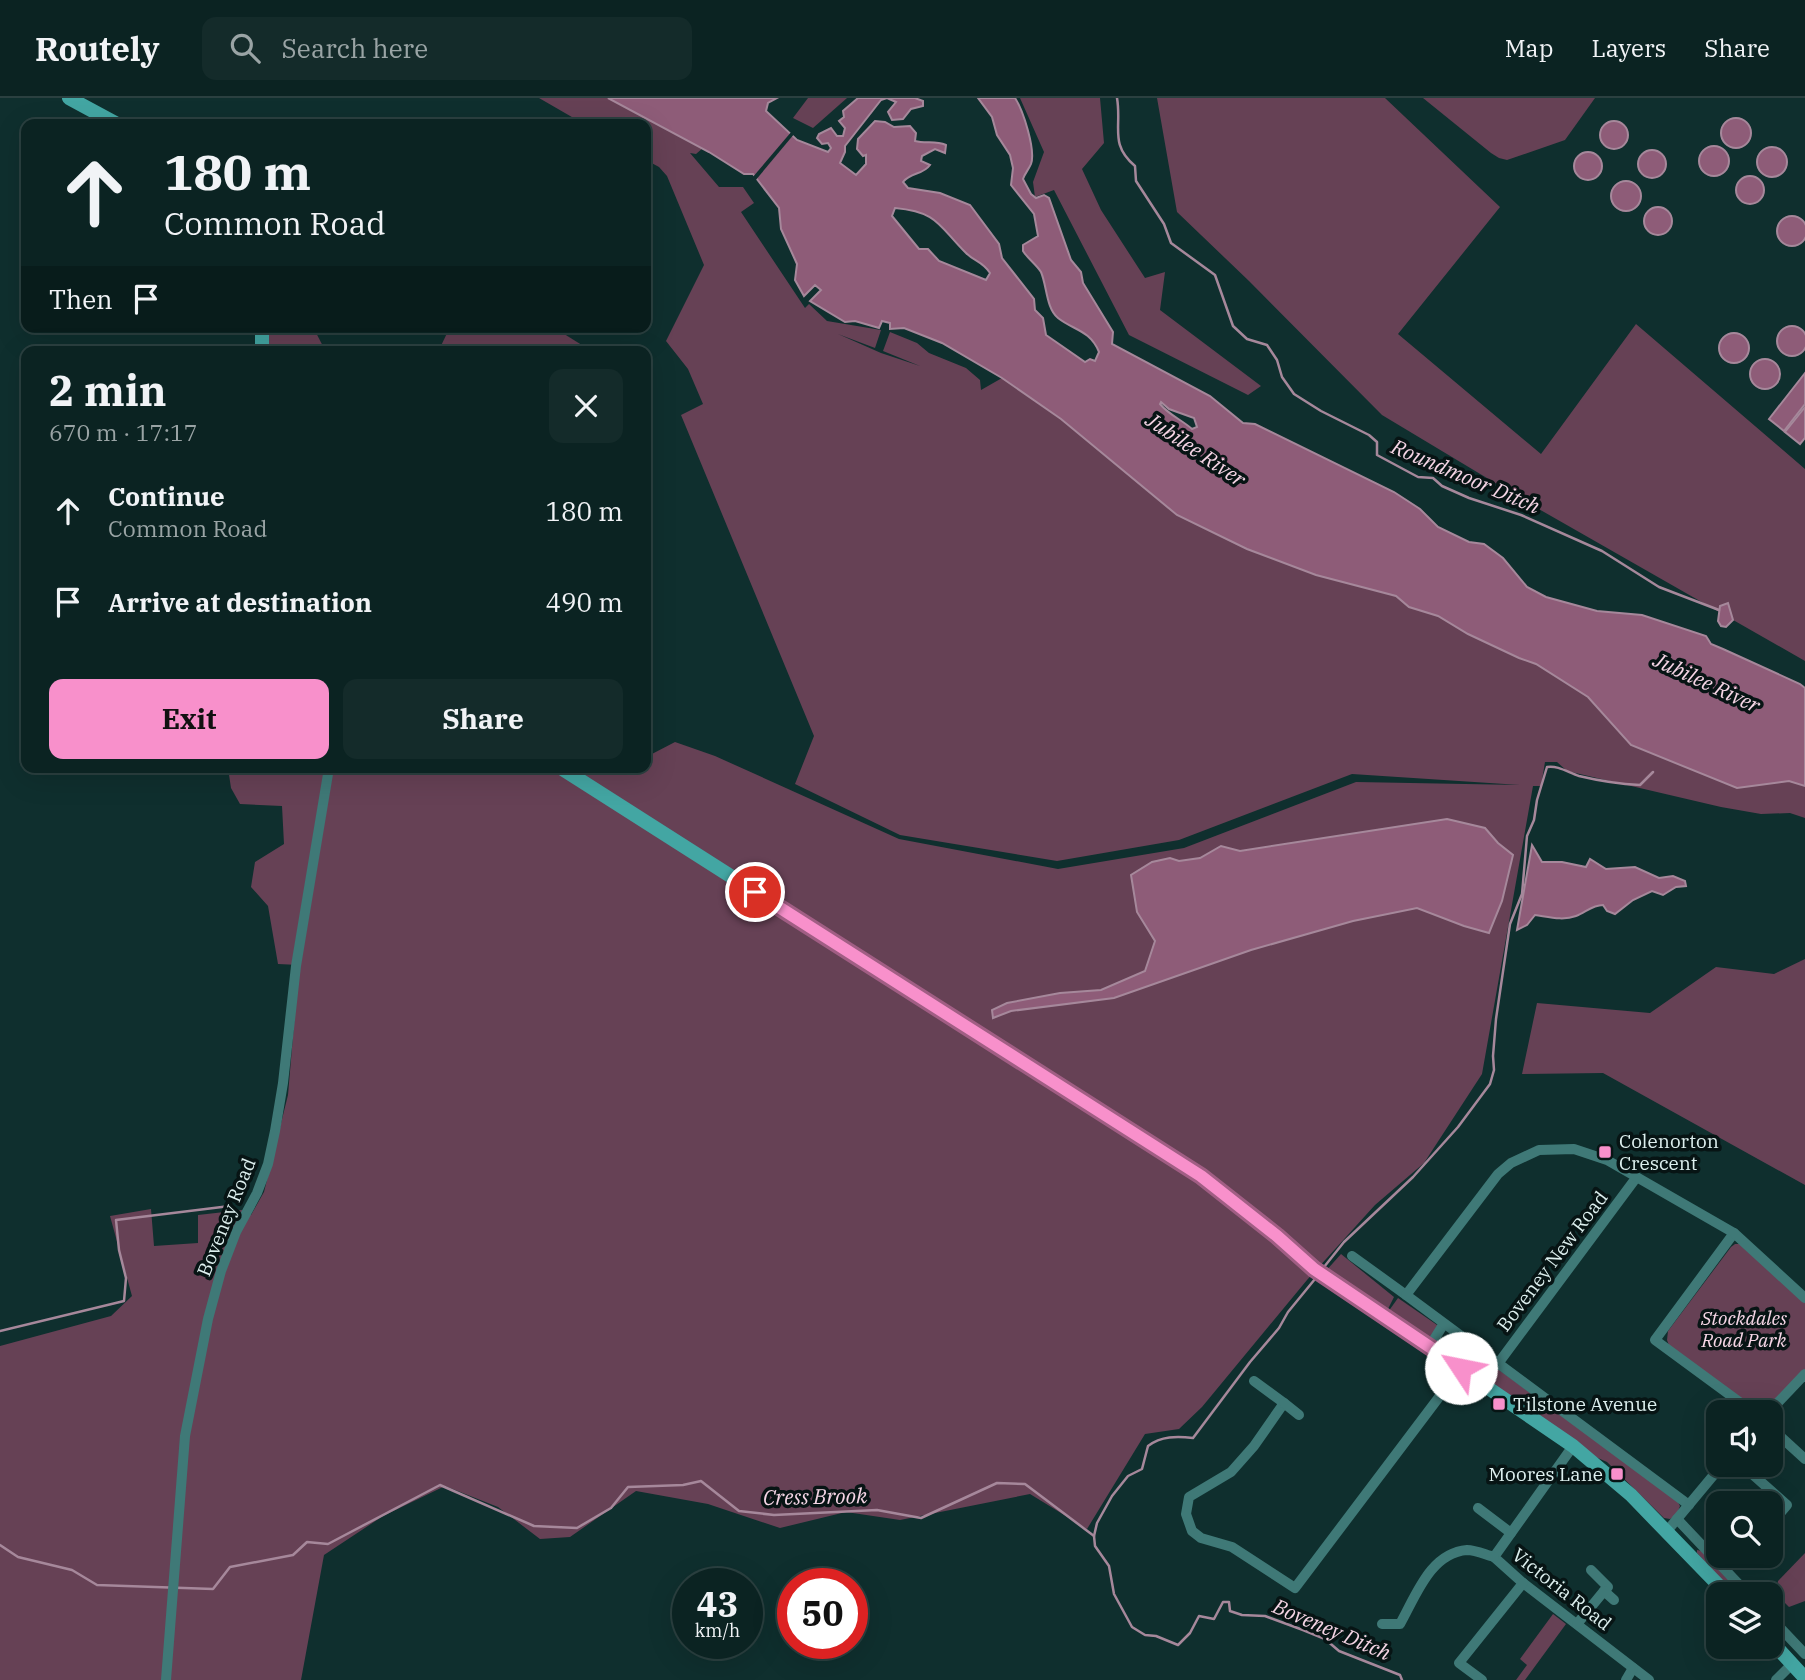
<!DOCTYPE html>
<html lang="en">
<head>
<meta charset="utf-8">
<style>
	:root { --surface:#0b2322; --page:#142b2a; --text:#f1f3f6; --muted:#9aa4a5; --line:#2b4040; --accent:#f890cb }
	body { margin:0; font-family:"IBM Plex Serif",serif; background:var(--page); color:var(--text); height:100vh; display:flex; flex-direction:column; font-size:26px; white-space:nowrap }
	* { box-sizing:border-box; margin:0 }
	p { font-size:23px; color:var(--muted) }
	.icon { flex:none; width:38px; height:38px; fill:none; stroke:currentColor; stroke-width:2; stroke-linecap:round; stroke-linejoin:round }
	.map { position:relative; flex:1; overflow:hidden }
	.details { position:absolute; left:21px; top:248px; width:630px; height:427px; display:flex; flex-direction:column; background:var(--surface); border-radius:14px; box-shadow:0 7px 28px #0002,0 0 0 2px var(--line) }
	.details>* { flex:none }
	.guide { position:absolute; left:21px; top:21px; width:630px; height:214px; border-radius:14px; box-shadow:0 7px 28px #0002,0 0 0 2px var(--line); background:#0b2322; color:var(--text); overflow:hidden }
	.buttons { position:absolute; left:1706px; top:1302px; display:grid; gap:14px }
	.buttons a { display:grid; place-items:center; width:77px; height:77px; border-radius:14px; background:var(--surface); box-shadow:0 7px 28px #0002,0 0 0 2px var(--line); font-size:35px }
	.speed { position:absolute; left:672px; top:1470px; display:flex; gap:14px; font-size:35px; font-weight:700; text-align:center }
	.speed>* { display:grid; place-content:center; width:91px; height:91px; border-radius:50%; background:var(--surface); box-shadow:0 7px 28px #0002,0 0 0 2px var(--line); line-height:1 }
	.speed small { font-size:18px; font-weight:400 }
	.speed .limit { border:10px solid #d22; background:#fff; color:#111 }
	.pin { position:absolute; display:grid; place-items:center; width:60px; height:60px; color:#fff; margin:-30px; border:4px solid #fff; border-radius:50%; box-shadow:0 2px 7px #0007 }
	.me { position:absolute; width:77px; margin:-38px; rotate:304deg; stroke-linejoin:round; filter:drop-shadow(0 0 5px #0008) }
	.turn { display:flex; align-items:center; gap:24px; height:147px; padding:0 28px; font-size:32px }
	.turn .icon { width:91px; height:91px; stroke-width:2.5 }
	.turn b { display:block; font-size:49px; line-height:60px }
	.then { display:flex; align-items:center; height:66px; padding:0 28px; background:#0003; gap:14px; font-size:26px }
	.round { display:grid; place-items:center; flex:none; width:74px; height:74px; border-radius:14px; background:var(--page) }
	.head { display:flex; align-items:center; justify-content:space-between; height:119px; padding:0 28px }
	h1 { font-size:42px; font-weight:700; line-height:52px }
	.button { display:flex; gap:14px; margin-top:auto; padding:14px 28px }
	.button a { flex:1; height:80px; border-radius:14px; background:var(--accent); color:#111; font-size:28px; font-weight:700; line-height:80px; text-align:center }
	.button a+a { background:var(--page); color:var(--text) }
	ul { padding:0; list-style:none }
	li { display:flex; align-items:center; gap:21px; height:91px; padding:0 28px }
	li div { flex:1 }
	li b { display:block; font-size:26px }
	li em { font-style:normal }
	header { display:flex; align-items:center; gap:42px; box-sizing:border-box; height:98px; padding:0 35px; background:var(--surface); border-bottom:2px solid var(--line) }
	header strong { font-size:33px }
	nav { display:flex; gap:38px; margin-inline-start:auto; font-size:24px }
	.search { width:490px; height:63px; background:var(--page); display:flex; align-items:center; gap:18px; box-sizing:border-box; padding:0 24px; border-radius:14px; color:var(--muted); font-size:26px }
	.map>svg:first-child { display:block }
	.green { fill:#664155 }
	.water { fill:#8e5c78; stroke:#a6889b; stroke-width:2; fill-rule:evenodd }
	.pier { fill:#0f2f2e }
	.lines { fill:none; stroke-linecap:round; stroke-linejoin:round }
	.stream { stroke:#a6889b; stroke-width:2.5 }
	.street { stroke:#3f7977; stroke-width:10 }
	.secondary { stroke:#43a6a3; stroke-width:14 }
	.route-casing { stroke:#a15e84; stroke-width:18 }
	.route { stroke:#f890cb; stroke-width:12 }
	.poi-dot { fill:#f890cb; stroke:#071414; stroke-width:2.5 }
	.labels { text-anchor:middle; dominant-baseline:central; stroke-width:7; stroke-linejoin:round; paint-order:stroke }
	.poi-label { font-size:19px; fill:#ddefee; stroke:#071414; text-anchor:start }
	.street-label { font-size:19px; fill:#ddefee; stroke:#071414 }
	.park-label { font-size:19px; font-style:italic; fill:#f7d7e7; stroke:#071414 }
	.water-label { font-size:21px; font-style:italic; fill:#f5d5e5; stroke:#071414 }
</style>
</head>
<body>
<header>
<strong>Routely</strong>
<div class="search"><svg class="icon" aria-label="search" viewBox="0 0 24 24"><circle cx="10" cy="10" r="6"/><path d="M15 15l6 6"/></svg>Search here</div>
<nav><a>Map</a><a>Layers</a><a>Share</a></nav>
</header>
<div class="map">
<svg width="1805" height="1582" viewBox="0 0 1805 1582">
	<rect width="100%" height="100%" fill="#0f2f2e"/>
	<!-- green -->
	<g class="green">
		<path d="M539,0H687L711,43L696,56L690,55L719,89H743L754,105L741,114L805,210L809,206L827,223L881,232L875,250L838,236L881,255L920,268L883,253L890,234L917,245L929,255L966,270L980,282L981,292L1002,280L1061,321L1177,417L1247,451L1316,477L1396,498L1409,509L1438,518L1468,536L1519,560L1536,566L1588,599L1632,647L1737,690L1789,683L1805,688V720L1790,715L1761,716L1721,709L1567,673L1557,664H1545L1541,688H1533L1482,976L1424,1065L1375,1107L1307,1182L1202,1309L1179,1331L1145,1336L1087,1431L1030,1396L900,1422L846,1414L780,1430L708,1406L636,1393L570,1439L540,1441L498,1409L445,1388L383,1418L324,1457L301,1582H0V1248L111,1218L132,1198L110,1118L151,1111L154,1148L198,1145V1117L242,1112L251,1117L264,1094L288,997L299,867L278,866L268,808L251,789L255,764L284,746L282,708L240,706L231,690L228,670H646V655L650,657L675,644L715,658L899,741L1058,771L1184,750L1356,684L1520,687L1352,676L1179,742L1057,763L900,737L795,686L814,638L681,317L703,306L688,271L666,243L704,167L667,78L659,69L646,62V26H584Z"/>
		<path d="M808,0H847L813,30L793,20Z"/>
		<path d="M1020,0H1100L1104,45L1082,71L1101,112L1145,180L1165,174L1160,212L1261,288L1248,297L1129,237L1054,92L1035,99L1033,84L1044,54Z"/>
		<path d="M1157,0H1385L1500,109L1398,236L1541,356L1636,226L1805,371V563L1537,410L1382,317L1249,183L1177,114Z"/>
		<path d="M1423,0H1595L1565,42L1507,62L1499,60L1491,55Z"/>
		<path d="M270,229H313L326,254H266Z"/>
		<path d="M450,229H553L593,254H438Z"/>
		<path d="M1805,861V1087L1603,975L1522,976L1537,905L1650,915L1716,869L1774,876Z"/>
		<path d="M1735,1146H1740L1805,1203V1274L1766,1314H1758L1670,1250L1667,1242L1668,1233L1731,1149Z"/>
		<path d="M1341,1156L1394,1199L1387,1213L1325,1174Z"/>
		<path d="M1398,1200L1440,1229L1434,1238L1425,1239L1388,1214Z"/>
		<path d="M1457,1243L1488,1265L1480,1277L1446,1254L1444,1249L1445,1244Z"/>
		<path d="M1491,1266L1677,1402L1680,1408L1676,1418L1670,1421L1664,1420L1607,1364L1591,1357L1482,1278Z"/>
		<path d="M1697,1452L1702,1453L1743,1496H1734L1697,1455Z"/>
		<path d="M1805,1455V1503L1789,1509L1776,1496L1778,1483Z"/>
		<path d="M1553,1516L1566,1526L1525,1582H1516L1527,1567L1520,1561Z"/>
	</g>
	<!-- water -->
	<g class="water">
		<path d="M608,0H777L768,5L766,13L797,42L828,54L831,50L828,45L822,46L817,40L819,36L831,30L837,38H843L845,30L839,23L844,19L843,13L858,0H915L923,3V8L911,11L903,21L892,22L888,14L896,4L887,0L881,2L845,48V54L840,65L856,77L866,66V57L863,58L857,51L858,41L875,23L885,24L894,29L910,28L916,35L915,43C926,46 935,42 946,47L945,55L935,51L922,58L921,63L930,67C923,77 911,74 903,84L908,90L940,95L970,107L999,146L1002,160L1034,201L1035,212L1043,220L1046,237L1085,264L1090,261L1095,263L1099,254C1090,232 1073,232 1058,220C1046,210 1047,188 1041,174C1036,166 1028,161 1023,153V147L1038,138L1034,116L1011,87L1013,70L1010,57L997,37L992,19L978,0H1015C1023,12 1036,52 1031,66C1029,71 1025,75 1023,81L1031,96L1036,100L1044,97L1049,100L1071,162L1081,174L1083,185L1113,234L1112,246L1210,298L1243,325L1255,326L1394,394L1420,411L1438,429L1469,444L1484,446L1503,460L1527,489L1546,499L1597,513L1642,517L1706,538L1711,546L1723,551L1800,586L1805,590V688L1789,683L1737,690L1631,647L1588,599L1536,566L1519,560L1468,536L1438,518L1409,509L1396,498L1316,477L1247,451L1177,417L1061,321L1002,280L942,245L904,230L890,231V225L882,223L879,230L855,223L845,224L810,203L821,192L815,187L804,198L795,182L797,166L781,131L779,110L753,76H744L709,54ZM895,110C938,114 938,127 966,155C975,164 982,163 990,175L986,182L939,163L928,151H919L892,118ZM1161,304L1169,311L1194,320L1197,329L1192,331C1182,322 1169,317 1160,306Z"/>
		<circle cx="1736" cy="35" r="15"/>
		<circle cx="1614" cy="37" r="14"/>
		<circle cx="1714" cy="63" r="15"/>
		<circle cx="1772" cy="64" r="15"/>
		<circle cx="1652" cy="66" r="14"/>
		<circle cx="1588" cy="68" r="14"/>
		<circle cx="1750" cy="92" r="14"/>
		<circle cx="1626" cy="98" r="15"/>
		<circle cx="1658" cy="123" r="14"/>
		<circle cx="1792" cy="133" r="15"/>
		<circle cx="1792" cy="243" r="15"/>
		<circle cx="1734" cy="250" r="15"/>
		<circle cx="1765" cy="276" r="15"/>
		<path d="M1805,275V306L1784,333L1769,321Z"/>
		<path d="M1805,309V340L1800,346L1785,334Z"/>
		<path d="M1728,505L1733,522L1726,529L1721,528L1718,523L1720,508Z"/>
		<path d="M1447,721L1485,730L1498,745L1513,757L1502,803L1489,835L1464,828L1417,810L1353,823L1251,852L1114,900L1011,913L993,920L992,912L1007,905L1060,895L1101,892L1145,873L1155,843L1137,814L1131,777L1152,764L1170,760L1179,763L1200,760L1221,748L1240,753Z"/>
		<path d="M1532,747L1542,764H1562L1586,769L1590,761L1606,771L1635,769L1659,780L1673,778L1685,783L1686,788L1676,789L1663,797L1652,793L1633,802L1615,816L1607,813L1603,807C1592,807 1585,815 1576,818C1563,823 1549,819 1535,817L1527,827L1517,832Z"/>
	</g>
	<!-- pier -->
	<path class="pier" d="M792,33L795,35L755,83L752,80Z"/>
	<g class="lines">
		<!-- stream -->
		<g class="stream">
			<path d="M1117,0C1122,29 1109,46 1135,68L1136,83L1164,126L1171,145L1215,177L1233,228L1247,241L1267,247L1277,262L1282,279L1294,296L1321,313L1369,337L1377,344V357L1418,379L1433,380L1442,388L1469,400L1521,417L1602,453L1659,489L1719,512"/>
			<path d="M1324,1169L1344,1144L1413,1079L1458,1029L1490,986L1494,972L1493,958L1496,921L1510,826L1522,796L1527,738L1534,722L1537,702L1547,669C1558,667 1569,675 1579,678C1600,683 1619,686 1640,687L1653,674"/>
			<path d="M1315,1181L1288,1214L1279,1230L1250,1264L1193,1340C1177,1338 1161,1338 1148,1348L1142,1371L1128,1378L1112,1398L1097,1425L1094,1438L1095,1448L1109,1468L1114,1496L1132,1529L1145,1537L1156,1538L1178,1547L1190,1535L1199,1518L1214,1521L1223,1504H1229L1230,1513L1242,1517L1265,1518L1303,1532L1325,1541L1339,1553L1400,1577L1402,1582"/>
			<path d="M0,1233L124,1203L126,1180L119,1152L116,1122L230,1108"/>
			<path d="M0,1447L18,1459L72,1472L97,1487L213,1491L230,1469L293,1457L307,1444L328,1446L440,1387L534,1428L577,1430L611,1410L628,1389L683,1387L701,1383L739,1413L774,1417L877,1412L921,1420L997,1385L1025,1386L1094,1438"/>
		</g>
		<!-- street -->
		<g class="street">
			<path d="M1734,1135L1655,1242L1753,1314"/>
			<path d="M1352,1158L1406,1197"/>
			<path d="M1430,1248L1443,1227"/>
			<path d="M1497,1267L1636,1080"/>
			<path d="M1254,1283L1284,1305L1254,1348L1231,1374L1189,1399L1186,1416L1192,1433L1201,1440L1232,1449L1295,1490L1461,1270"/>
			<path d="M1284,1305L1299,1317"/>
			<path d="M1769,1314L1805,1276"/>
			<path d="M1771,1330L1805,1361"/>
			<path d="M1573,1348L1494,1459L1523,1485L1649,1582"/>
			<path d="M1742,1367L1787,1407L1771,1426"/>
			<path d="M1689,1407L1406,1197L1498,1076L1511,1065L1539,1052L1574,1051L1607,1062L1734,1135L1805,1200"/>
			<path d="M1478,1410L1511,1435"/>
			<path d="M1677,1421L1748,1496"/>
			<path d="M1667,1433L1722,1367"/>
			<path d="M1591,1472L1608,1489L1604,1493"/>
			<path d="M1771,1520L1805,1556"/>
			<path d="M1382,1526H1400C1416,1498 1430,1455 1467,1452C1476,1452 1486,1457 1494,1459"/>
			<path d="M1577,1526L1604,1493L1614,1502"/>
			<path d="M166,1582L185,1338L208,1221L221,1173L236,1134L257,1095L268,1066L275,1033L283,985L296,868L329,670"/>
			<path d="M1482,1582L1459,1565L1523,1485"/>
			<path d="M1626,1582L1633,1570"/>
			<path d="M1776,1582L1792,1566"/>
		</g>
		<!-- secondary -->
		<g class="secondary">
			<path d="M69,0L117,26"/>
			<path d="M262,229V254"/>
			<path d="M561,670L1201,1078L1277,1138L1314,1171L1573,1348L1631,1397L1727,1496"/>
			<path d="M1771,1543L1805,1580"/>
		</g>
	</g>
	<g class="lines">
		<!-- route casing -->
		<g class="route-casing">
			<path id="route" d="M755,794L1201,1078L1277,1138L1314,1171L1461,1270"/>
		</g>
		<!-- route -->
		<use href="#route" class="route"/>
	</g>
	<!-- markers -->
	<g class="poi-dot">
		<rect x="1598" y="1047" width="14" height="14" rx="3.5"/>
		<rect x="1492" y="1299" width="14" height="14" rx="3.5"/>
		<rect x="1610" y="1369" width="14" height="14" rx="3.5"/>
	</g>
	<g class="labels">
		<!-- poi labels -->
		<g class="poi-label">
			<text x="1619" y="1043">Colenorton<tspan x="1619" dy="22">Crescent</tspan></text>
			<text x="1513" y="1306">Tilstone Avenue</text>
			<text x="1603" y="1376" text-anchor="end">Moores Lane</text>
		</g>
		<!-- street labels -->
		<g class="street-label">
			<text transform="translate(226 1119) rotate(-68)">Boveney Road</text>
			<text transform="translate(1552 1163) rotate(-53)">Boveney New Road</text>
			<text transform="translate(1562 1491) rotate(38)">Victoria Road</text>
		</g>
		<!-- park labels -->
		<g class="park-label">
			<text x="1744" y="1220">Stockdales<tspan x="1744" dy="22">Road Park</tspan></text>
		</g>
		<!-- water labels -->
		<g class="water-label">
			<text transform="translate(1196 351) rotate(34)">Jubilee River</text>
			<text transform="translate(1466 378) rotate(23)">Roundmoor Ditch</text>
			<text transform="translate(1707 584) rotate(25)">Jubilee River</text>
			<text transform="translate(815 1398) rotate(-1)">Cress Brook</text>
			<text transform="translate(1332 1531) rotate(23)">Boveney Ditch</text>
		</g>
	</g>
</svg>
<div class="buttons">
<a><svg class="icon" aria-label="sound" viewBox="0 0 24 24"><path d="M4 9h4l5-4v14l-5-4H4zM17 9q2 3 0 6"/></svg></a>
<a><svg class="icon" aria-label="search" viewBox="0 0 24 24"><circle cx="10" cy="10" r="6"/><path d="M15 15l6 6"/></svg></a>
<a><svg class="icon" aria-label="layers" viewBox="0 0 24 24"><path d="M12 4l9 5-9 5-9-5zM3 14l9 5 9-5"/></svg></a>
</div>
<div class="speed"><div>43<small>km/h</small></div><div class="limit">50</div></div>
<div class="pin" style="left:755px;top:794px;background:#d93025"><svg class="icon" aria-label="arrive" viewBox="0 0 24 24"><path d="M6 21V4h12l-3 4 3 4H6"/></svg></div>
<svg class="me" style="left:1461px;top:1270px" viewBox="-20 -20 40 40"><circle r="19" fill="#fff"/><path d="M0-13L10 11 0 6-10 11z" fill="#f890cb"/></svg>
<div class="guide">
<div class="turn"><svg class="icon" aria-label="ahead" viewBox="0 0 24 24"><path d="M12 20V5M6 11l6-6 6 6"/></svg><div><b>180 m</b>Common Road</div></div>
<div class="then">Then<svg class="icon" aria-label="arrive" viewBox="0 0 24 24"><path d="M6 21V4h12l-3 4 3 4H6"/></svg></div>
</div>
<section class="details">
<div class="head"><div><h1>2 min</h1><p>670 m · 17:17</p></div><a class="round"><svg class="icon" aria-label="close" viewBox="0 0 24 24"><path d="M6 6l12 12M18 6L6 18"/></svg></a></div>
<ul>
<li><svg class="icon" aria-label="ahead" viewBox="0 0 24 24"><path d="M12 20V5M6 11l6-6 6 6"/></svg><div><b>Continue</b><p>Common Road</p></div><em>180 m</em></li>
<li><svg class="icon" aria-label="arrive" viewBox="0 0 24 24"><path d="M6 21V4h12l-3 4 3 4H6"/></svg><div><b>Arrive at destination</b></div><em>490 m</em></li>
</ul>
<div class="button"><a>Exit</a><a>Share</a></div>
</section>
</div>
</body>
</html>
